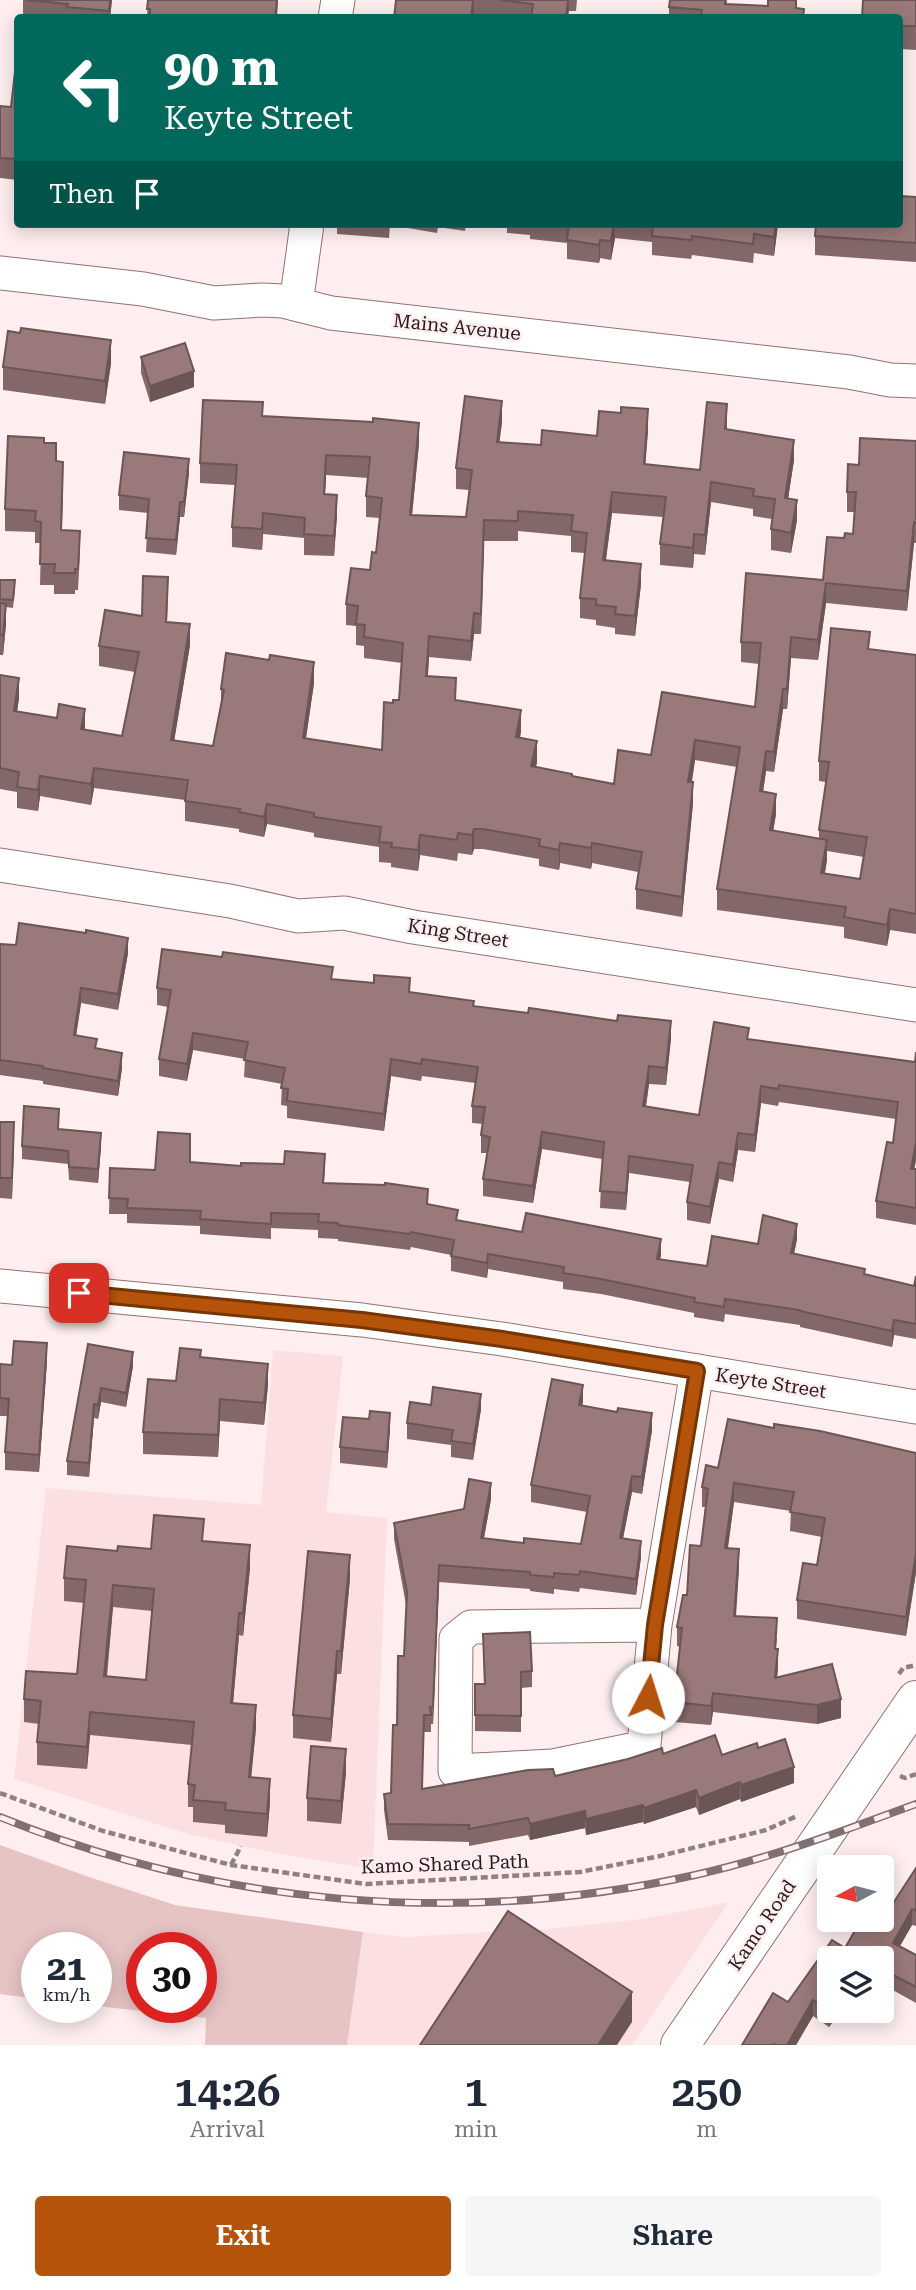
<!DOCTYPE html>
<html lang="en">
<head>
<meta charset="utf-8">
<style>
	:root { --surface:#fff; --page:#f6f6f7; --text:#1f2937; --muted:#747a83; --accent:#b45309 }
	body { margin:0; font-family:"Roboto Serif",serif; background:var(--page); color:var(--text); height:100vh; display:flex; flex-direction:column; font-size:26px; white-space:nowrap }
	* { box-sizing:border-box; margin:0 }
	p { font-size:23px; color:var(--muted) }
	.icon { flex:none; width:38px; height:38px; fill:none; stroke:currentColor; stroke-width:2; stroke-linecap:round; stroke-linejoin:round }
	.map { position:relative; height:2045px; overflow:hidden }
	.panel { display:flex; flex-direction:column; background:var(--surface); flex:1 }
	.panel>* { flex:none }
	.banner { position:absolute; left:14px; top:14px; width:889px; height:214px; border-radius:7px; box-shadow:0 4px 18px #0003; background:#00695c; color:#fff; overflow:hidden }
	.needle { width:46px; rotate:263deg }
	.fabs { position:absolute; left:817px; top:1855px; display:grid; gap:14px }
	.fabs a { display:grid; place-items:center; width:77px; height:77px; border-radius:7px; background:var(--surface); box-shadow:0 4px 18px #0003; font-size:35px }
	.speed { position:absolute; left:21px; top:1932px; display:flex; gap:14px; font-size:35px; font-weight:700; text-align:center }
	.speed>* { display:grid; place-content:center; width:91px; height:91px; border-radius:50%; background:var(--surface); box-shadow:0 4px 18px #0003; line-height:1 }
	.speed small { font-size:18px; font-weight:400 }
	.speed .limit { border:10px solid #d22; background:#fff; color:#111 }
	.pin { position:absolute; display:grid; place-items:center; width:60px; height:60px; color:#fff; margin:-30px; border-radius:14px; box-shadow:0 4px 10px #0006 }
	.me { position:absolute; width:77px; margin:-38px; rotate:5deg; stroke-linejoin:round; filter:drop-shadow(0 0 5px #0008) }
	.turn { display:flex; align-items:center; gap:24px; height:147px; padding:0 35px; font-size:32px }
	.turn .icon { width:91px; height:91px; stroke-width:2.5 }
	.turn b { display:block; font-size:49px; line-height:60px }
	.then { display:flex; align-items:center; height:66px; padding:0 35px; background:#0003; gap:14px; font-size:26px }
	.eta { display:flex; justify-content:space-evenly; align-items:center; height:119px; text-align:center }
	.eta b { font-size:42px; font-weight:600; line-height:49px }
	.primary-button { display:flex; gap:14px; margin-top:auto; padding:14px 35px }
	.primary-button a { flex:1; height:80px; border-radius:7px; background:var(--accent); color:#fff; font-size:28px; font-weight:600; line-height:80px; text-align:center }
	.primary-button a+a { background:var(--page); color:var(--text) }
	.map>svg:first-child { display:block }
	.built { fill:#fce0e1 }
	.green { fill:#e7c4c4; fill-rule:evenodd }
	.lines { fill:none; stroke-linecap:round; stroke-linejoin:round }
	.minor-casing { stroke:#937273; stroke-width:35 }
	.major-casing { stroke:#937273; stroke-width:40 }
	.path { stroke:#8f8081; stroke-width:4.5; stroke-dasharray:7 3.5; stroke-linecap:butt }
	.minor { stroke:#fff; stroke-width:33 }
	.major { stroke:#fff; stroke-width:38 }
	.rail-casing { stroke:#7f7172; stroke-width:8 }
	.rail { stroke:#feeeef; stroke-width:5; stroke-dasharray:16; stroke-linecap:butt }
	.wall { fill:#846869; fill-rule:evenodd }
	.shaded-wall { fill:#6c5555 }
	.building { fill:#9a797a; stroke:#6c5555; stroke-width:2; fill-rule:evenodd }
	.route-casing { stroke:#753606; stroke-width:18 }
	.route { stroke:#b45309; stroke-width:12 }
	.labels { text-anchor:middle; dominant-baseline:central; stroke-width:5; stroke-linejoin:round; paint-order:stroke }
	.street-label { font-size:19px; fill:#281b1c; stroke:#feeeef }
</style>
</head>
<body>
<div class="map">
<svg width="916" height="2045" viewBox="0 0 916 2045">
	<rect width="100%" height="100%" fill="#feeeef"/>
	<!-- built -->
	<g class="built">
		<path d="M273,1350L343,1356L326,1512L387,1518L373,1869L280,1854L191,1835L14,1779L46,1488L261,1505Z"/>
		<path d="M729,1902L632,2045H347L363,1932L405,1937L546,1929L643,1919Z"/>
	</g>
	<!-- green -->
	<path class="green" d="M0,1845L89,1877L175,1905L363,1932L347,2045H205L206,2018L96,2006V1948H37V1999L0,1994ZM142,1948H201V2007H142Z"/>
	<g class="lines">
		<!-- minor casing -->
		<g class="minor-casing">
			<g id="minor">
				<path d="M335,18L338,0"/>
				<path d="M0,273L143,289L214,303L262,300L283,301L331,313L849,372L890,380L916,381"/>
				<path d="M296,304L307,224"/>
				<path d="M0,865L230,901L298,916L344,913L413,927L916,1005"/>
				<path d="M0,1286L362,1320L502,1339L916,1407"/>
				<path d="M655,1625L471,1627L456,1639L455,1771L553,1766L636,1749L644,1745L655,1625L697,1371"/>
			</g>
		</g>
		<!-- major casing -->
		<g class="major-casing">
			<path id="major" d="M680,2045L916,1700"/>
		</g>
		<!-- path -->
		<g class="path">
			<path d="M899,1674L903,1668L916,1665"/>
			<path d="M900,1776L905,1778L916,1774"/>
			<path d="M0,1793L103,1831L231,1865L366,1884L580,1872L660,1856L766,1830L797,1816"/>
			<path d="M231,1865L241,1846"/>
		</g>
		<!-- minor -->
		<use href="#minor" class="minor"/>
		<!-- major -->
		<use href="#major" class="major"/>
		<!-- rail casing -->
		<g class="rail-casing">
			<path id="rail" d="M0,1817C220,1906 463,1927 695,1875C771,1858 843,1831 916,1804"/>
		</g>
		<!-- rail -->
		<use href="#rail" class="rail"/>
	</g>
	<!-- wall -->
	<g class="wall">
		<path d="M23,0H112L110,18H23Z"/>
		<path d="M148,0L277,18H147Z"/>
		<path d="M396,0H577L576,11H569L568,18H483L474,16V18H394Z"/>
		<path d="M727,0V4L768,6L797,0V8L804,17H812L669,18V7Z"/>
		<path d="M916,0V50L900,49V18Z"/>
		<path d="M18,45V180L0,178V106L11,107Z"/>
		<path d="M916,197V262L815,255V236Z"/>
		<path d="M214,224H250L249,228L214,225Z"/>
		<path d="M337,224H466L465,231L438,227L437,233L390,225L389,238L337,234Z"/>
		<path d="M507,224H778L774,256L754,253L753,263L692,255L691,259L652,255V242L615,238L611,260L600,258L599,263L567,259V243L530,239V235L507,233Z"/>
		<path d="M141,357L194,387L150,402L141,373Z"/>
		<path d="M111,363L105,404L3,390V367Z"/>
		<path d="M263,416L419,443L412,515L466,517L469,490L456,489V468L502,422L499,442L541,445L597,436L648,430L645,464L700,470L727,424V429L794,460L788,499L797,520L791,553L771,550V529L772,519L753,516V509L711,502L705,555L694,554L693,568L660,565V544L663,517L612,513L606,560L641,584L635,636L615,634V628L596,625V620L580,618V598L585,553L571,552V536L518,531V541H484L481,634H474L471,661L429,657L428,676L456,701L521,731L520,738L537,762L536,767L572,776L614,784L651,755L755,707L759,664L741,662V642L823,580L844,538L853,534L854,512H847V492L859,465L916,441V543H914L907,611L826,603L818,660L791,658L787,709H783L774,772L766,771L763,792L776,814L773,831L819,839V830L826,782L819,781V761L870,649L916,655V934L890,930L887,946L844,938V927L717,910V889L737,767L695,760L692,782L693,803L682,917L636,909V889L638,872L592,863L591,869L560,863L559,870L539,866V859L483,849H474L472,855L458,853L457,861L420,855L418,871L391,867V863L379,862V847L314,837V833L267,824L264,837L239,832V829L185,821V800L94,788L91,805L40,796L38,811L17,808V792L0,789V675L19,698L17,712L85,730L122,736L135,672L99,666V646L168,597L167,622L190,645L174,741L213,746L221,709V689L314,683L306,738L382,750L393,703L399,700L402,663L364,658V646L356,645V626L346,625V604L370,570L376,553L380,518L366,517V496L368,478L326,475L325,494L337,515L334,556L304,555V538L263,534L262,550L232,547V527L235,485L200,483V463ZM827,851L864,857L860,879L825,873L827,860Z"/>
		<path d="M44,443L56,462L63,483L62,530L80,552L78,590H75V594H54V585H40L41,543H35V532L5,531V509Z"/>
		<path d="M189,473L184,517H180L176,555L146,552L148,513L119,510V495Z"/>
		<path d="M0,580L15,589L13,608L6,607V624L3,655H0Z"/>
		<path d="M0,944L128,953L118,1010L81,1003L76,1035L97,1049L122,1068L118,1096L43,1084V1081L0,1075Z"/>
		<path d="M333,979L410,992L474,1006L671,1038L666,1085L649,1084L646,1107L699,1115L749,1039L915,1062L916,1052V1160L914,1169H916V1225L876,1218V1201L893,1143L896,1119L779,1102L778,1106L761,1103L755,1152L738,1150L733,1182L719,1179L710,1224L687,1220V1202L690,1182L629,1173L626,1210L600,1208L602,1159L542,1149L533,1203L483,1196V1179L487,1153H481V1135L483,1124L472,1123V1106L475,1083L422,1076L421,1081L391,1076L384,1131L287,1118V1106L281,1105L282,1084L244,1077L245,1059L193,1050L187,1081L159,1076V1059L168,1007L157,1005V988Z"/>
		<path d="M0,1122L14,1143L12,1199L0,1198Z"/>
		<path d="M58,1129L101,1146L98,1183L69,1180L68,1164L22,1159V1146Z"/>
		<path d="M190,1162L241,1166L325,1169L324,1183L428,1204L458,1220L522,1232L661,1255L660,1259L707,1266L758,1244L797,1239L794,1254L865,1275L914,1286L916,1276V1339L894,1335L892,1347L800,1327V1325L725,1314L724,1322L694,1317V1313L601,1294L563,1289V1282L488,1269L487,1278L451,1271V1255L411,1247L410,1250L338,1241V1239L318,1238V1230L271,1228V1239L200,1234V1226L127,1223V1214H109L110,1168L155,1170Z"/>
		<path d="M88,1344L133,1366L126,1407L101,1402L98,1419L94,1418L89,1477L67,1475V1461Z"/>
		<path d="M201,1357L268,1385L264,1425L220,1421L218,1457L143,1454V1432L176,1381Z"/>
		<path d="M47,1361L39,1472L5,1470V1452L8,1416H0V1364L12,1365Z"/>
		<path d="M583,1402L582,1405L652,1430L642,1494L632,1492L623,1538L641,1557L636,1595L580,1588L579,1592L554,1589V1594L530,1591V1589L439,1582L433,1724H431V1732H424L422,1789L555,1776L663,1754L722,1755L758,1748L794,1783L741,1802L740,1799L699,1815L696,1807L644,1824L643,1822L586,1835L585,1828L530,1840L528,1835L469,1846V1842L388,1840L384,1810V1794L391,1793L404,1656L406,1605L394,1539V1523L464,1509L491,1499L484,1538L524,1543L581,1544L587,1512L531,1502V1485Z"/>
		<path d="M431,1405L481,1409L473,1460L451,1457V1445L407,1439V1423Z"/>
		<path d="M774,1428L916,1453V1572L906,1636L797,1619V1600L817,1565L822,1537L790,1531L791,1511L734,1502L728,1548L739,1568L736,1617L777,1638L776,1649L778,1668L777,1677L841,1718L817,1724L713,1712L711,1725L674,1722V1702L680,1647L677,1646V1627L701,1546L705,1507H702V1487L718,1468Z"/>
		<path d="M390,1429L387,1468L340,1463V1447Z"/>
		<path d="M204,1541L250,1568L243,1636L239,1635L233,1703L256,1728L251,1777L270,1802L267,1837L225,1833V1825L193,1822V1807H188V1784L192,1745L90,1735L87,1769L37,1765V1742L39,1724L24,1722V1699L77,1674L84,1603L64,1601V1578L117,1551L151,1549ZM113,1607L152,1611L146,1680L107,1677Z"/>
		<path d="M350,1578L341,1674H337L331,1742L293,1738V1715Z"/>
		<path d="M483,1634L532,1671V1687L521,1688V1732L475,1731V1684H484Z"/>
		<path d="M346,1772L341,1824L307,1821V1798Z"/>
		<path d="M916,1868V1926L912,1925L900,1946L916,1955V2003L882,1984V1958H830V2011H840L829,2027L813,2016L796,2045H742L773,1993L788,2002L832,1940L845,1948L861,1920H882V1899L892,1905Z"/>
	</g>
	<!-- shaded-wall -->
	<g class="shaded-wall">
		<path d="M110,0H112L110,18H109Z"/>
		<path d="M277,0H278L277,18H275Z"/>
		<path d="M474,0V18H471Z"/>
		<path d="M568,0H569L568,18H566Z"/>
		<path d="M614,224L615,238L611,260V241Z"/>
		<path d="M776,224H778L774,256V237Z"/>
		<path d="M600,240V258L599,263V245Z"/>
		<path d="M111,340V363L105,404V381Z"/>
		<path d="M194,371V387L150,402V386Z"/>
		<path d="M502,401V422L497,462V442Z"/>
		<path d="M727,404V424L725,449V429Z"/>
		<path d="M648,409V430L644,484V464Z"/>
		<path d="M419,423V443L410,536V515Z"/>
		<path d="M794,440V460L785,518V498Z"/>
		<path d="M326,455V475L324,514V494Z"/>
		<path d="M189,459V473L184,517V502Z"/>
		<path d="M63,462V483L61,551V530Z"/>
		<path d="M711,482V502L705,555V535Z"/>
		<path d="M612,492V513L603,580V560Z"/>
		<path d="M337,495V515L334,556V536Z"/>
		<path d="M797,500V520L791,553V533Z"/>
		<path d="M180,502V517L176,555V540Z"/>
		<path d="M263,513V534L262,550V529Z"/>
		<path d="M484,520V541L481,634V614Z"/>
		<path d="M914,522V543L907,611V591Z"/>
		<path d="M694,534V554L693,568V548Z"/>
		<path d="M641,564V584L635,636V616Z"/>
		<path d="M826,583V603L818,660V640Z"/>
		<path d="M6,604V624L3,655V635Z"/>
		<path d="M474,613V634L471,661V641Z"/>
		<path d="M190,624V645L171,760V740Z"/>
		<path d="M429,636V657L426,696V676Z"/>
		<path d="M791,637V658L787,709V689Z"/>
		<path d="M314,662V683L303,758V738Z"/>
		<path d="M19,678V698L14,731V711Z"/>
		<path d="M783,689V709L774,772V752Z"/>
		<path d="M85,709V729L81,750V729Z"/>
		<path d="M521,710V731L516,757V737Z"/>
		<path d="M695,740V760L688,802V782Z"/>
		<path d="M537,741V762L531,786V766Z"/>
		<path d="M766,751V771L760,812V791Z"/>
		<path d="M94,768V788L91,805V784Z"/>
		<path d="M40,776V796L38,811V790Z"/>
		<path d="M693,782V803L682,917V897Z"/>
		<path d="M776,794V814L770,850V830Z"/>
		<path d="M267,804V824L264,837V817Z"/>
		<path d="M474,829V849L472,855V835Z"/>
		<path d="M420,835V855L418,871V850Z"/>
		<path d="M827,840V860L821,893V873Z"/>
		<path d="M560,843V863L559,870V850Z"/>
		<path d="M592,843V863L591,869V848Z"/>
		<path d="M890,909V930L887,946V925Z"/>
		<path d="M128,938V953L118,1010V994Z"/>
		<path d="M81,988V1003L74,1050V1035Z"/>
		<path d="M671,1021V1038L666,1085V1068Z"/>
		<path d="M193,1033V1050L187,1081V1064Z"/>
		<path d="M122,1053V1068L118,1096V1081Z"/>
		<path d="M391,1059V1076L384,1131V1114Z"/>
		<path d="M649,1066V1084L643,1124V1106Z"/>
		<path d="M761,1086V1103L755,1152V1135Z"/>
		<path d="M14,1122V1143L12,1199V1178Z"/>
		<path d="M542,1132V1149L533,1203V1186Z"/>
		<path d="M101,1133V1146L98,1183V1169Z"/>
		<path d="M738,1133V1150L733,1182V1165Z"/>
		<path d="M916,1142V1160L911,1186V1169Z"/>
		<path d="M629,1156V1173L626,1210V1193Z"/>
		<path d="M719,1162V1179L710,1224V1207Z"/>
		<path d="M797,1224V1239L791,1268V1253Z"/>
		<path d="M661,1239V1255L657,1274V1259Z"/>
		<path d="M488,1254V1269L487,1278V1263Z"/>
		<path d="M894,1320V1335L892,1347V1331Z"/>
		<path d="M47,1343V1361L39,1472V1455Z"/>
		<path d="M133,1352V1366L126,1407V1393Z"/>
		<path d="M268,1364V1385L264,1425V1403Z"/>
		<path d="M583,1385V1402L579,1421V1405Z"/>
		<path d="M101,1388V1402L98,1419V1405Z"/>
		<path d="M481,1394V1409L473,1460V1444Z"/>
		<path d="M220,1399V1421L218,1457V1435Z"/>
		<path d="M94,1404V1418L89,1477V1463Z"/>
		<path d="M390,1413V1429L387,1468V1452Z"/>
		<path d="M652,1413V1430L642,1494V1477Z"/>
		<path d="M632,1476V1492L620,1554V1538Z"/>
		<path d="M491,1483V1499L481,1554V1538Z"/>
		<path d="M734,1483V1502L725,1567V1548Z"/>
		<path d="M641,1541V1557L636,1595V1579Z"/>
		<path d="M250,1545V1568L243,1636V1613Z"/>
		<path d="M739,1549V1568L734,1636V1616Z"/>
		<path d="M916,1553V1572L906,1636V1617Z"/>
		<path d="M350,1555V1578L341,1674V1651Z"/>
		<path d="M439,1565V1582L433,1724V1707Z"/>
		<path d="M113,1585V1607L104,1699V1676Z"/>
		<path d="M239,1613V1635L231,1726V1703Z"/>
		<path d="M778,1649V1668L775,1697V1678Z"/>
		<path d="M337,1651V1674L331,1742V1719Z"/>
		<path d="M713,1693V1712L711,1725V1706Z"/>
		<path d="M841,1699V1718L817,1724V1705Z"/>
		<path d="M256,1705V1728L249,1800V1777Z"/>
		<path d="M90,1712V1735L87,1769V1747Z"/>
		<path d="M346,1749V1772L341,1824V1801Z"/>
		<path d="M794,1767V1783L741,1802V1785Z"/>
		<path d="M270,1779V1802L267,1837V1814Z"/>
		<path d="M740,1782V1799L699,1815V1798Z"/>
		<path d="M696,1790V1807L644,1824V1808Z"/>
		<path d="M643,1805V1822L586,1835V1819Z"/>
		<path d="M585,1811V1828L530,1840V1824Z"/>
		<path d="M912,1909V1925L893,1958V1943Z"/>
		<path d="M632,1992V2022L617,2045H598Z"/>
		<path d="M813,2000V2016L796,2045H787Z"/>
		<path d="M830,2010V2011H840L829,2027Z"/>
	</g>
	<!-- building -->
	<g class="building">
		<path d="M26,0H110L109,11L67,7L68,4Z"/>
		<path d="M148,0H277L275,18H150V9H147Z"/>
		<path d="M396,0H473L471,18H394Z"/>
		<path d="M499,0H568L566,18H531L533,4Z"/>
		<path d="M670,0H725V4L768,6V0H796V8L804,9L803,17L812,18H700L702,10L669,7Z"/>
		<path d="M863,0H916V26H900V18H862Z"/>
		<path d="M18,45V159L0,158V106L11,107Z"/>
		<path d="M900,196L916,197V243L815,236L816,224H900Z"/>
		<path d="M569,224H614L611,241L600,240L599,245L567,240Z"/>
		<path d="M653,224H776L774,237L754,234L753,244L692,236L691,240L652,236Z"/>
		<path d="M21,328L111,340L105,381L3,367L8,331L20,333Z"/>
		<path d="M185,343L194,371L150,386L141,357Z"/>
		<path d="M465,396L502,401L497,442L541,445L542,430L597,436L599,411L621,413V407L648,409L644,464L700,470L707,402L727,404L725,429L794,440L785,498L797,500L791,533L771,529L775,499L753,496L754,489L711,482L705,535L694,534L693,548L660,544L666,497L612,492L603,560L641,564L635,616L615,614L616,607L596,605V599L580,598L587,533L571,531L573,515L518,511V521L484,520L481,614L474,613L471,641L429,636L426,676L456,678L455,700L521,710L516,737L537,741L531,766L572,774V776L614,784L618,750L651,755L662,692L755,707L761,643L741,642L746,573L823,580L827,537L844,538L845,533L853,534L856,492H847L848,464L859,465L860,438L916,441V523L914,522L907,591L826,583L818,640L791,637L787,689H783L774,752L766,751L760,791L776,794L770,830L827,840L821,873L860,879L867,837L819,830L829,762L819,761L831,628L870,632L868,649L916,655V914L890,909L887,925L844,917L846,907L717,889L740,747L695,740L688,782H693L682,897L636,889L642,852L592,843L591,848L560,843L559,850L539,846L540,839L483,829H474L472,835L458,833L457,840L420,835L418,850L391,847L392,843L379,842L381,827L314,817V813L267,804L264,817L239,812L240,809L185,801L188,780L94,768L91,784L40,776L38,790L17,787L19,772L0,768V675L19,678L14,711L57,718L59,704L85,709L81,729L122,736L139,652L99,646L105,610L142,616L143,576L168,577L166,622L190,624L171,740L213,746L224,690L221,689L226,653L269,660L270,655L314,662L303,738L382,750L384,702L393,703V700H399L403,643L364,637L365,625L356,624L358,606L346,604L351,568L370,570L372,552L376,553L382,498L366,496L370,457L326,455L324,494L337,495L334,536L304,534L305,518L263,513L262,529L232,527L237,465L200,463L203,400L263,402L262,416L373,422V418L419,423L410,515L466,517L472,470L456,468Z"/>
		<path d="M8,436L44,438V443H56V461L63,462L61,530L80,531L78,569H75V573H54L55,564H40L41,522L35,521L36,511L5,509Z"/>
		<path d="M124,452L189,459L184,502H180L176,540L146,538L149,499L119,495Z"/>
		<path d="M0,580H15L13,600L0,599Z"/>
		<path d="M0,603L6,604L3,635H0Z"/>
		<path d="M19,923L86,933V930L128,938L118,994L81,988L74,1035L97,1039L95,1048L122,1053L118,1081L43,1068V1066L0,1060V944L16,945Z"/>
		<path d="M162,949L222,957L223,952L333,967L331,979L374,983V975L410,978L409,992L474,1001L473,1006L528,1013L529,1008L617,1021L618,1015L671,1021L666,1068L649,1066L643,1106L699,1115L714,1022L749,1028L747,1039L915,1062L916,1052V1142L911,1169H916V1208L876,1201L887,1142L893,1143L898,1102L779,1085L778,1089L761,1086L755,1135L738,1133L733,1165L719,1162L710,1207L687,1202L693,1165L629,1156L626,1193L600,1191L604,1142L542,1132L533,1186L483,1179L490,1137L481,1135L485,1107L472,1106L478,1067L422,1059L421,1064L391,1059L384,1114L287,1101L288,1089L281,1088L285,1068L244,1060L248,1042L193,1033L187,1064L159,1059L171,990L157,988Z"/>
		<path d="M24,1106L59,1109L58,1129L101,1133L98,1169L69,1167L68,1151L22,1146Z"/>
		<path d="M0,1122H14L12,1178H0Z"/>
		<path d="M158,1132L190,1134V1162L241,1166V1163L284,1164L285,1151L325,1154L323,1183L385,1185V1183L428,1189L427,1204L458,1210L456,1220L522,1232L526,1213L661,1239L657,1259L707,1266L712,1236L758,1244L763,1215L797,1224L791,1253L865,1269L864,1274L914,1286L916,1276V1324L894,1320L892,1331L800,1311V1310L725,1299L724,1307L694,1302L695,1298L601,1279L563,1273L564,1267L488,1254L487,1263L451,1256L454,1240L411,1232L410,1234L338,1225V1223L318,1222L319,1214L271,1213V1224L200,1219L201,1211L127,1208L128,1199L109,1198L110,1168L155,1170Z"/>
		<path d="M14,1341L47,1343L39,1455L5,1452L9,1399L0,1398V1364L12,1365Z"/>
		<path d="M88,1344L133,1352L126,1393L101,1388L98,1405L94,1404L89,1463L67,1461Z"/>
		<path d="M180,1348L201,1350L200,1357L268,1364L264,1403L220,1399L218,1435L143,1432L148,1379L176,1381Z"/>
		<path d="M552,1379L583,1385L579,1405L617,1412L618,1408L652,1413L642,1477L632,1476L620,1538L641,1541L636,1579L580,1571L579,1575L554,1573V1577L530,1575V1572L439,1565L433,1707H430L431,1715H424L422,1789L528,1770L553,1769L555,1776L628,1759L662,1748L663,1754L715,1735L722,1755L757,1743L758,1748L785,1739L794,1767L741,1785L740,1782L699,1798L696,1790L644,1808L643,1805L586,1819L585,1811L530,1824L528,1818L469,1829V1825L388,1824L384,1794L391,1793L393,1725H397L398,1656H404L407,1592L394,1523L464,1509L469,1479L491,1483L481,1538L524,1543V1538L581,1544L590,1496L531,1485Z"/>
		<path d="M433,1387L481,1394L473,1444L451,1441L453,1430L407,1423L410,1402L431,1405Z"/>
		<path d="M370,1411L390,1413L387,1452L340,1447L343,1417L369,1419Z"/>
		<path d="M728,1419L774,1428V1424L820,1431L916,1453V1553L906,1617L797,1600L803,1563L817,1565L825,1518L790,1512L794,1492L734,1483L725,1548L739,1549L734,1616L777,1618L775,1649H778L775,1678L832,1664L841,1699L817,1705L713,1693L711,1706L674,1702L682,1628L677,1627L683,1595H687L690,1545L701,1546L708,1489L702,1487L706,1465L718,1468Z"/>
		<path d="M154,1515L204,1519L202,1541L250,1545L243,1613H239L231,1703L256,1705L249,1777L270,1779L267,1814L225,1810L226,1803L193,1800L195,1785L188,1784L194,1722L90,1712L87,1747L37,1742L41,1701L24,1699L26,1671L77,1674L86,1580L64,1578L67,1546L117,1551L118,1546L151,1549ZM113,1585L154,1589L146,1680L104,1676Z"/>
		<path d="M308,1551L350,1555L341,1651H337L331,1719L293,1715Z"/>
		<path d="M530,1632L532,1671L521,1672V1716L475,1715V1684H485L483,1634Z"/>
		<path d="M311,1746L346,1749L341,1801L307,1798Z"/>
		<path d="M916,1868V1911L912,1909L893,1943L916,1955V1987L882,1969V1958H830L829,2011L813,2000L787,2045H776L774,2044L773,2045H742L773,1993L788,2002L832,1940L845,1948L861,1920H882V1899L892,1905Z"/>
		<path d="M508,1911L632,1992L598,2045H420Z"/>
	</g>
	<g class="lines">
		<!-- route casing -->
		<g class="route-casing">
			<path id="route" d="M79,1293L362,1320L502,1339L697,1371L655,1625L648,1697"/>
		</g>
		<!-- route -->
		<use href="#route" class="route"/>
	</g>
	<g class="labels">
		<!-- street labels -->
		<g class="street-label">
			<text transform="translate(457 327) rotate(6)">Mains Avenue</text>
			<text transform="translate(458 933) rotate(9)">King Street</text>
			<text transform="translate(771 1383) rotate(9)">Keyte Street</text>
			<text transform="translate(445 1864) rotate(-2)">Kamo Shared Path</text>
			<text transform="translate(762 1925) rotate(-56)">Kamo Road</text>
		</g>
	</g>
</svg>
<div class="fabs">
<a><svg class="needle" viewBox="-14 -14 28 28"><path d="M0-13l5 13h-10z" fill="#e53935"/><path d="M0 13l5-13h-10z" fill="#747a83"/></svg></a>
<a><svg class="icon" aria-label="layers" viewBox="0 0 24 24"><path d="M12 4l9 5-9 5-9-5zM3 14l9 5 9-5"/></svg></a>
</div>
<div class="speed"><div>21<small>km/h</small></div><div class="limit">30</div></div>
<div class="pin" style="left:79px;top:1293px;background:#d93025"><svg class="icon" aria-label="arrive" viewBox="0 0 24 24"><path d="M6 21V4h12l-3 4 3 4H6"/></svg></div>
<svg class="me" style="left:648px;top:1697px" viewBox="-20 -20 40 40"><circle r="19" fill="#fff"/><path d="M0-13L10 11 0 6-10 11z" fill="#b45309"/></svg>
<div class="banner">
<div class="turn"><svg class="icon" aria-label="left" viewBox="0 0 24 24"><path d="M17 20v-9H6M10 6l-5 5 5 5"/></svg><div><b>90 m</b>Keyte Street</div></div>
<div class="then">Then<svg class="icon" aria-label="arrive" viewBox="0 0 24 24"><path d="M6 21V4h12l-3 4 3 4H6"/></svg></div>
</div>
</div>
<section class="panel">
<div class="eta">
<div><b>14:26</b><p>Arrival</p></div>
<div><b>1</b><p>min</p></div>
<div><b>250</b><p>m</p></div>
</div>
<div class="primary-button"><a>Exit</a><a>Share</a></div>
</section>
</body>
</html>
